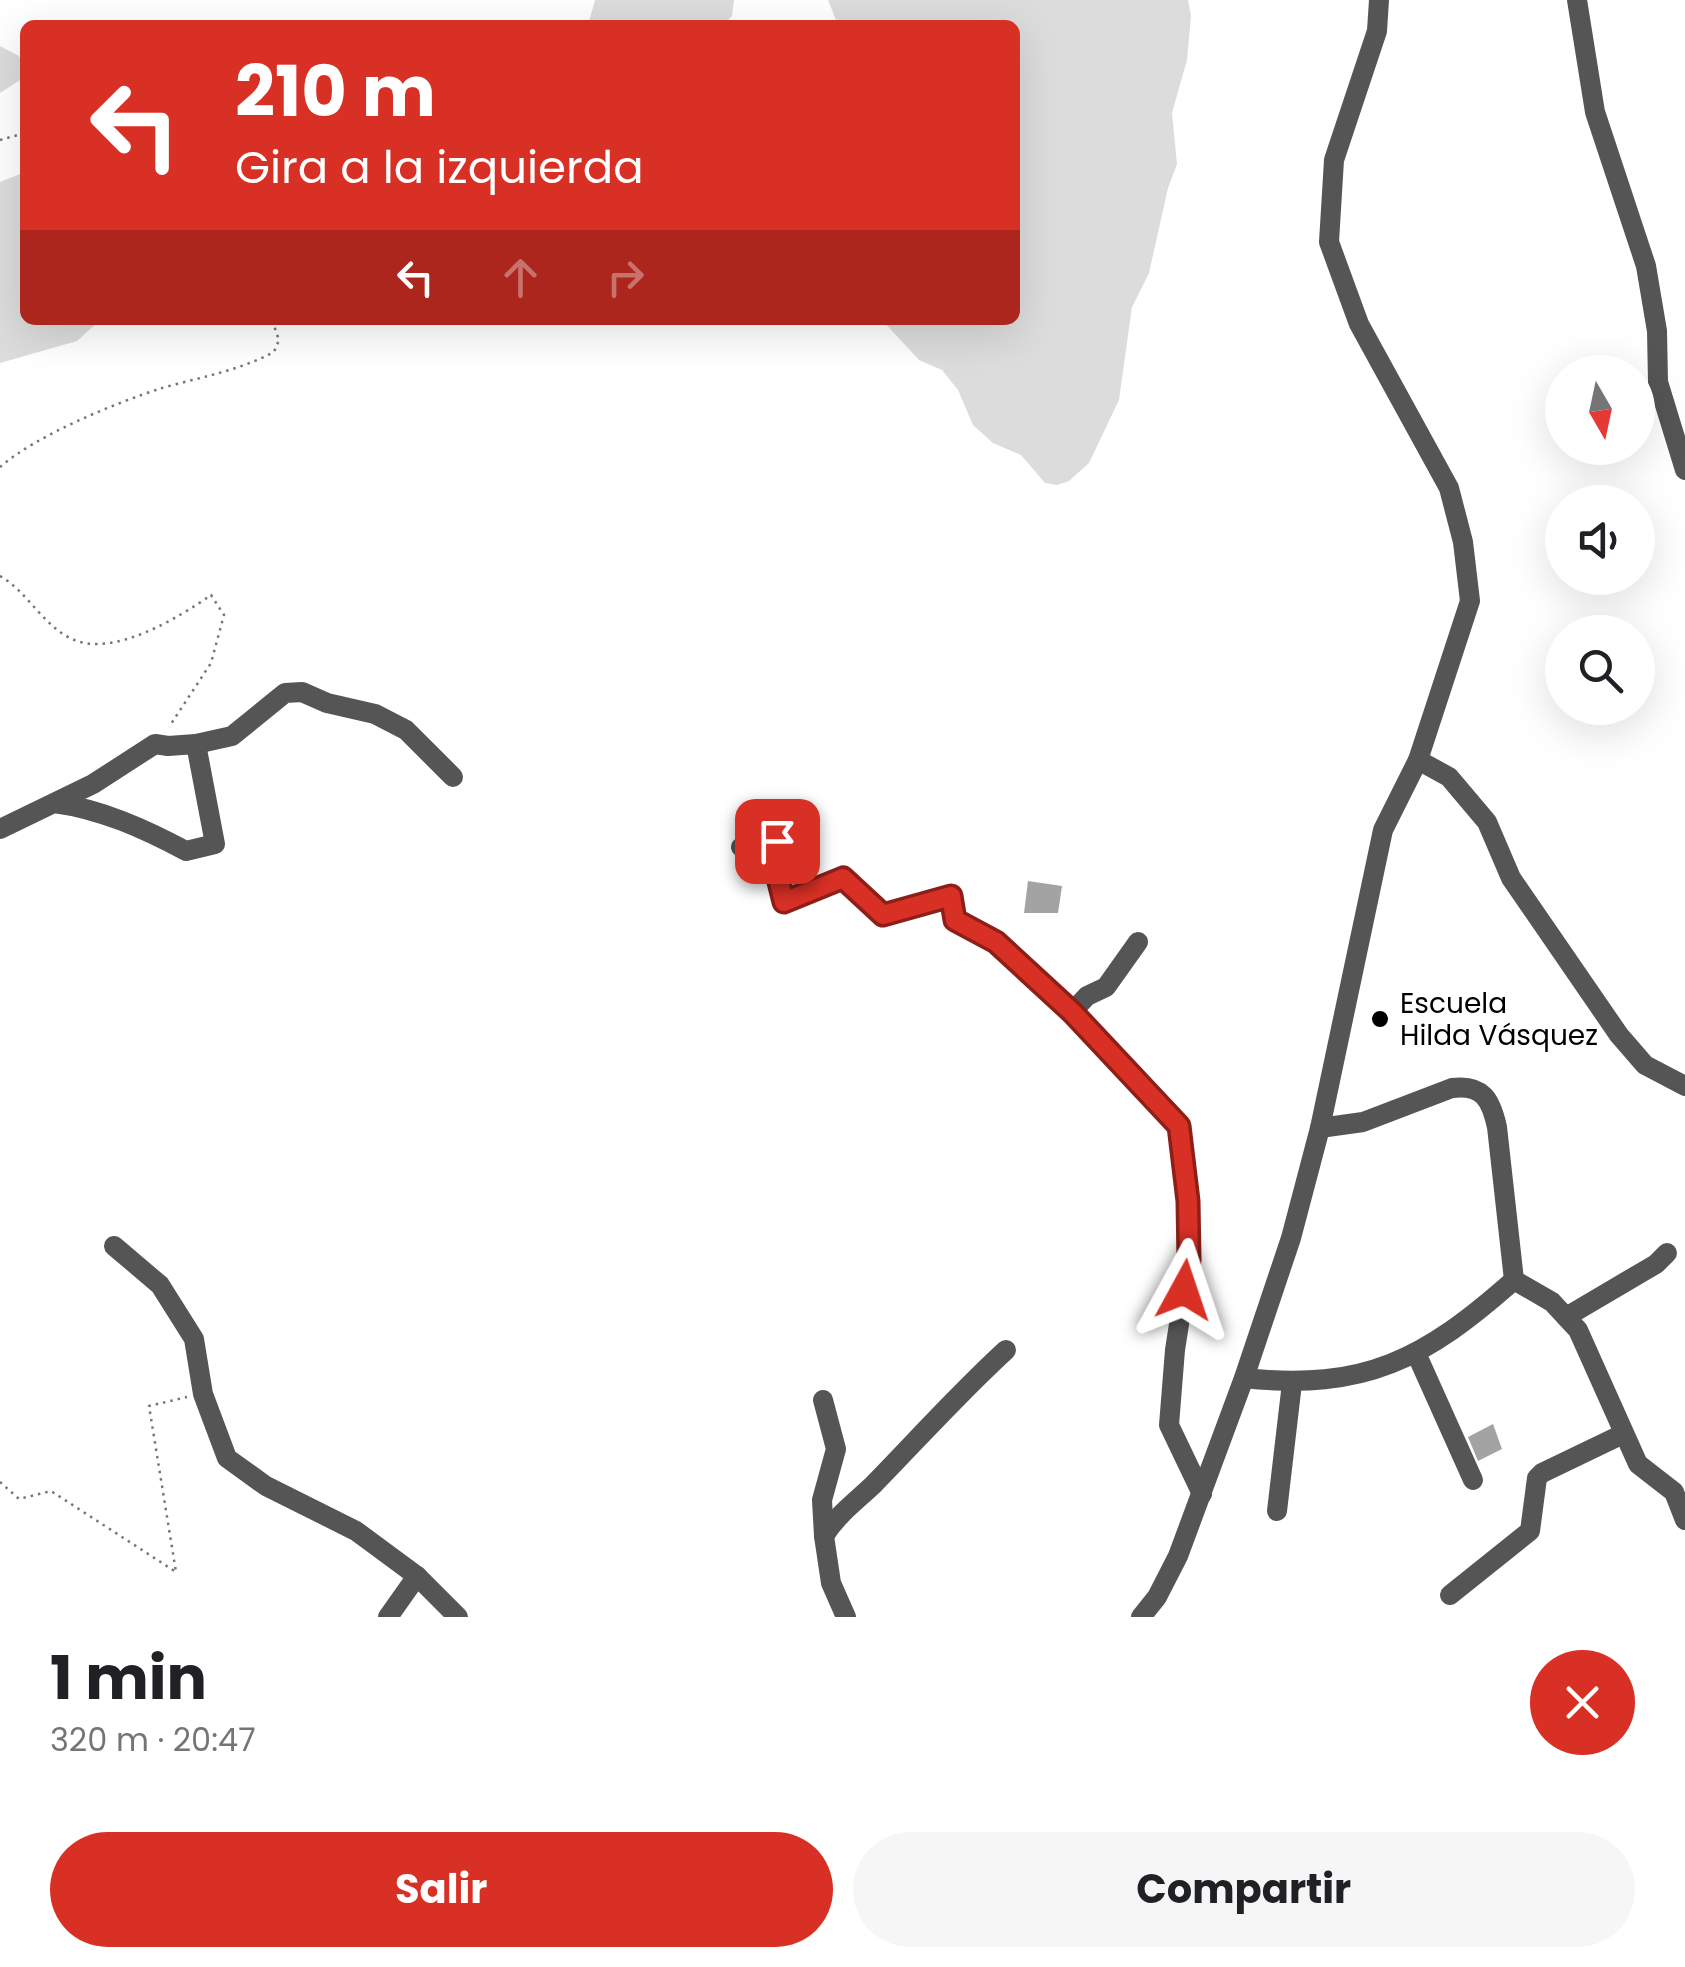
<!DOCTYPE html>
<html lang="es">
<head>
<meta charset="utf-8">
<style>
	:root { --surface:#fff; --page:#f6f6f6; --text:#202124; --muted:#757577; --accent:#d93025 }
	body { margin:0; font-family:Poppins,sans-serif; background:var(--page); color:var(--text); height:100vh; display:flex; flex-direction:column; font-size:38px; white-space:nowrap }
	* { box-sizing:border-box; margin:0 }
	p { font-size:32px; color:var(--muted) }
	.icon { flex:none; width:55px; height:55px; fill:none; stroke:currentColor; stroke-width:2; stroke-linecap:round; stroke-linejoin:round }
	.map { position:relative; height:1617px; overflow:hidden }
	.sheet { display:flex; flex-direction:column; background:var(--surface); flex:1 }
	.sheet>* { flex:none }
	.hud { position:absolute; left:20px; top:20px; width:1000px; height:305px; border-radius:15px; box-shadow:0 10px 40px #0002; background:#d93025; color:#fff; overflow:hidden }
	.needle { width:65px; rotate:171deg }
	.controls { position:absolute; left:1545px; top:355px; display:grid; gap:20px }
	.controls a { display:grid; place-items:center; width:110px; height:110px; border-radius:50%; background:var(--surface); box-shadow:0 10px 40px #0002; font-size:50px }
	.pin { position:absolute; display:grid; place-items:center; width:85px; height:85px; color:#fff; margin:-42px; border-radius:20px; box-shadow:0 5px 15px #0006 }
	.me { position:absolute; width:110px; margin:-55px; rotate:5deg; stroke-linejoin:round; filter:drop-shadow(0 0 8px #0008) }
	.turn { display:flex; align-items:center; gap:35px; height:210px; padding:0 50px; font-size:45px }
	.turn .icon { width:130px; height:130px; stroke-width:2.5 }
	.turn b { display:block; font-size:70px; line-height:85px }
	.lanes { display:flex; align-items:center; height:95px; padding:0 50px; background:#0003; justify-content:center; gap:50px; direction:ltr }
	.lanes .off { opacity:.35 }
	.round { display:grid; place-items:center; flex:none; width:105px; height:105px; border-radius:52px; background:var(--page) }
	.head { display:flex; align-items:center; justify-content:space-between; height:170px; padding:0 50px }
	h1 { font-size:60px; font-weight:700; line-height:75px }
	.button { display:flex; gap:20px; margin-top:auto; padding:20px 50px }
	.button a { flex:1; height:115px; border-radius:60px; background:var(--accent); color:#fff; font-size:40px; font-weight:700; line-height:115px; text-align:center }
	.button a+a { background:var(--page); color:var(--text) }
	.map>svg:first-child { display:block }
	.green { fill:#dcdcdc }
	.water { fill:#a3a3a3 }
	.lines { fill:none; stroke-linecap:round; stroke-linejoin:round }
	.path { stroke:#777; stroke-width:2.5; stroke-dasharray:2.5 5; stroke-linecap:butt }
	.minor { stroke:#555; stroke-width:20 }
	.route-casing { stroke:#8d1f18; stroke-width:25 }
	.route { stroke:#d93025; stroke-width:18 }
	.poi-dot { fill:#000; stroke:#fff; stroke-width:4 }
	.labels { text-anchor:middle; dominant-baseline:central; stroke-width:8; stroke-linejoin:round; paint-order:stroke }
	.poi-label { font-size:28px; fill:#000; stroke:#fff; text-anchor:start }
</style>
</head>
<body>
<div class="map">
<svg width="1685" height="1617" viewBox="0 0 1685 1617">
	<rect width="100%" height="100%" fill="#fff"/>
	<!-- green -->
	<g class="green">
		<path d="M595,0H734L732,16L723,25H588Z"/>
		<path d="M828,0H1188L1191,16L1187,60L1172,113L1177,164L1168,188L1149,273L1132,307L1119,400L1089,463L1069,481L1057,485L1045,483L1021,455L993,443L973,425L958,390L942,370L919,360L882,320H1015V25H838Z"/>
		<path d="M0,46L19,56L22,66L20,80L0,93Z"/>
		<path d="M25,172V320H100L77,341L0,363V182Z"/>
	</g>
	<!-- water -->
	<g class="water">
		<path d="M1028,881L1062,886L1058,913H1024Z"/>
		<path d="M1493,1424L1502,1449L1478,1461L1468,1437Z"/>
	</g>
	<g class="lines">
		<!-- path -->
		<g class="path">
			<path d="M0,140L25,133"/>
			<path d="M0,467C37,435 115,403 162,388C201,377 238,371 274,352L279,340L272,320"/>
			<path d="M0,576C27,591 43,626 72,639C113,658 178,618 211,595L224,615L211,663L169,727"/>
			<path d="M0,1482L19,1499L51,1491L176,1572L149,1406L187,1397"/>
		</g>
		<!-- minor -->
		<g class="minor">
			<path d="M1577,0L1595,112L1646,266L1657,331L1658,382L1685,470"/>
			<path d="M196,744L232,736L285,693L302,692L327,703L375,714L406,730L453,777"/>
			<path d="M1418,760L1449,777L1487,822L1511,878L1619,1035L1645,1065L1685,1086"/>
			<path d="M0,829L93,784L155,744L168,746L196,744L215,844L186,851C145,829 101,809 54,803"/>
			<path d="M741,847L777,841L776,869L784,902L843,878L883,915L951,895L955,920L996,942L1072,1012L1179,1126L1188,1201L1189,1260L1175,1350L1169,1425L1202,1494"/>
			<path d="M1072,1012L1087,996L1106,987L1138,942"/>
			<path d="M1320,1128L1363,1122L1452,1088C1483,1084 1491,1100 1497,1127L1514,1280L1552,1302L1578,1330L1638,1464L1674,1492L1685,1520"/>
			<path d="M114,1246L160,1285L194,1339L203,1394L227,1458L266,1486L356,1531L417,1576L458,1617"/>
			<path d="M1566,1317L1656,1264L1667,1253"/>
			<path d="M1416,1353L1473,1480"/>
			<path d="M1244,1378C1365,1391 1425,1359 1514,1280"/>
			<path d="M823,1400L836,1449L822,1500L824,1536L831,1583L846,1617"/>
			<path d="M1277,1511L1292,1383"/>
			<path d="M824,1536C837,1515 855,1502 873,1485C917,1440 959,1393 1006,1350"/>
			<path d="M1450,1595L1530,1531L1537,1478L1542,1473L1623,1434"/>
			<path d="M388,1617L417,1576"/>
			<path d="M1141,1617L1157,1597L1178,1556L1244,1378L1291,1238L1320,1128L1383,830L1418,760L1470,601L1463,542L1449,488L1359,324L1329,242L1334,160L1377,31L1379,0"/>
		</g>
	</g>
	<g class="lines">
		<!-- route casing -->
		<g class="route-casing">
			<path id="route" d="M777,841L776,870L784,902L843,878L883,915L951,896L955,920L996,942L1072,1012L1179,1126L1188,1201L1189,1260L1184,1290"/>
		</g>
		<!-- route -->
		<use href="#route" class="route"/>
	</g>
	<!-- markers -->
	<circle class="poi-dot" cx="1380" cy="1019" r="10"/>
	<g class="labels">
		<!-- poi labels -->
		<g class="poi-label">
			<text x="1400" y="1003">Escuela<tspan x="1400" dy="32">Hilda Vásquez</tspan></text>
		</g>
	</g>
</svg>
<div class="controls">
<a><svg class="needle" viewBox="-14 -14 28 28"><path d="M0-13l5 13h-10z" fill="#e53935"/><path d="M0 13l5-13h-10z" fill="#757577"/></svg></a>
<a><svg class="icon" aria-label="sound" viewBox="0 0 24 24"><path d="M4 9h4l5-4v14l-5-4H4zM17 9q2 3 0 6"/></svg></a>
<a><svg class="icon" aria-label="search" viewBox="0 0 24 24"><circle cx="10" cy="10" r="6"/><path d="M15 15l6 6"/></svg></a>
</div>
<div class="pin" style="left:777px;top:841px;background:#d93025"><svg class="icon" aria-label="arrive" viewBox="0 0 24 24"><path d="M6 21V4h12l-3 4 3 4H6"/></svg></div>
<svg class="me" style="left:1184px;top:1290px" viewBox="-20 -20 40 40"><path d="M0-17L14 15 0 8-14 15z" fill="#d93025" stroke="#fff" stroke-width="4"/></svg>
<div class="hud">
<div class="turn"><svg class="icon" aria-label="left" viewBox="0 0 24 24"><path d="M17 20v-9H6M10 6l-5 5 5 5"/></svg><div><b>210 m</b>Gira a la izquierda</div></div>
<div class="lanes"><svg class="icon" aria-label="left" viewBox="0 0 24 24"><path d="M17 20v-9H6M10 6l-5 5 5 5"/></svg><svg class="icon off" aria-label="ahead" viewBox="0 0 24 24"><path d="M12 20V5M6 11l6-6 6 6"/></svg><svg class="icon off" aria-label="right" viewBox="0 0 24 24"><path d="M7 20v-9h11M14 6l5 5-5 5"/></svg></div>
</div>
</div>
<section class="sheet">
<div class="head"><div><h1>1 min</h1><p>320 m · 20:47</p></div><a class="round" style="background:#d93025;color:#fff"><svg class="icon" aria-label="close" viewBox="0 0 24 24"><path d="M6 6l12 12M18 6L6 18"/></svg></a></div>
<div class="button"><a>Salir</a><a>Compartir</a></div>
</section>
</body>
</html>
